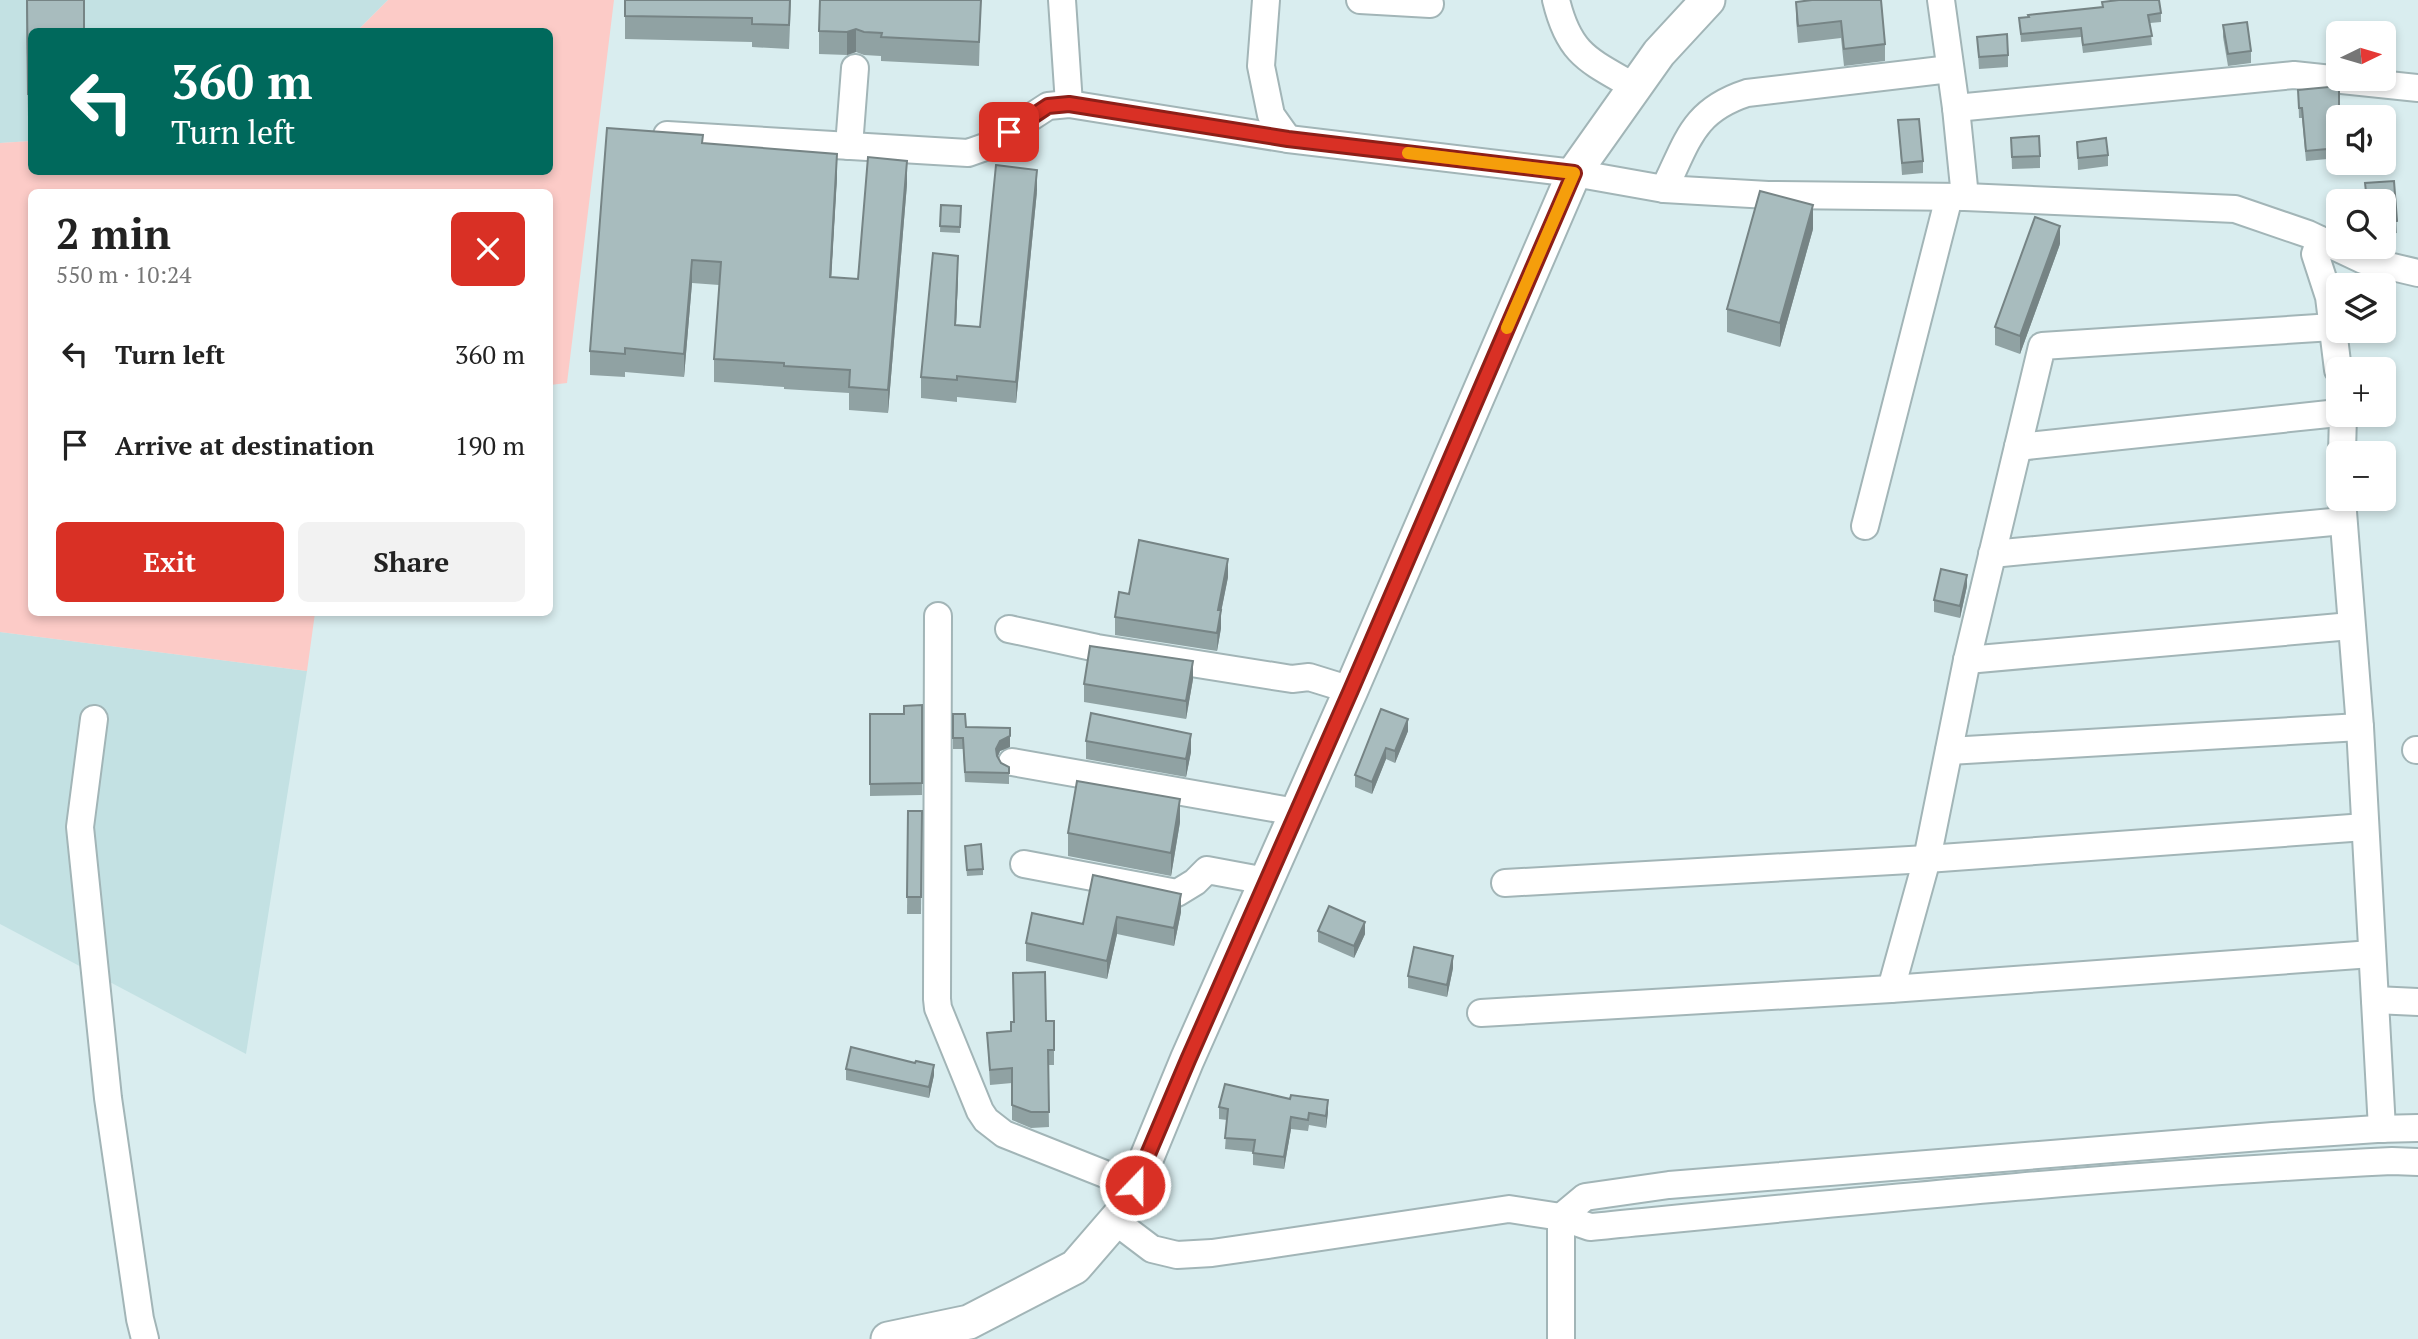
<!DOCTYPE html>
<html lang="en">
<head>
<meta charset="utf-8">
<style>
	:root { --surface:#fff; --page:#f2f2f2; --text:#222; --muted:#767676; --accent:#d93025 }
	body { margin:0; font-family:"PT Serif",serif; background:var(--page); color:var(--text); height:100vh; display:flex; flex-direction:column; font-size:26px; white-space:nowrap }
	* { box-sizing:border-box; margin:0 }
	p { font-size:23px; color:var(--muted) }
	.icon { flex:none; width:38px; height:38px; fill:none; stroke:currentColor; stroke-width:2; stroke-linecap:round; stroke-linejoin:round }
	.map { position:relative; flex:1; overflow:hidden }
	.panel { position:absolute; left:28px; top:189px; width:525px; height:427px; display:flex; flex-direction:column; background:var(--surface); border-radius:10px; box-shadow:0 4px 10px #0003 }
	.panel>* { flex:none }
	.banner { position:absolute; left:28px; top:28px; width:525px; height:147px; border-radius:10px; box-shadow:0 4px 10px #0003; background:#00695c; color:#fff; overflow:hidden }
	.needle { width:46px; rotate:85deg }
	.fabs { position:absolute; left:2326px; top:21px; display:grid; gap:14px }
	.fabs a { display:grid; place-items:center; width:70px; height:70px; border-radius:10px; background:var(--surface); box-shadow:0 4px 10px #0003; font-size:35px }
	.pin { position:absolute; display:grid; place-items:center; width:60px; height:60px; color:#fff; margin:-30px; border-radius:14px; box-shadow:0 4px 10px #0006 }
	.me { position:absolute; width:77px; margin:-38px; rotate:22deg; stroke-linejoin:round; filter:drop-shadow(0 0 5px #0008) }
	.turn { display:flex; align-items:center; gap:24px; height:147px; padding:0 28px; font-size:32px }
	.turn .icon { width:91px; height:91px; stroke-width:2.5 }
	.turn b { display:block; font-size:49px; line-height:60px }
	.round { display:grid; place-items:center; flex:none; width:74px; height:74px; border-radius:10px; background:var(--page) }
	.headline { display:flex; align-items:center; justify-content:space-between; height:119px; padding:0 28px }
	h1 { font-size:42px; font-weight:700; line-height:52px }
	.primary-button { display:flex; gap:14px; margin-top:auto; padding:14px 28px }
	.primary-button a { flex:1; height:80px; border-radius:10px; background:var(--accent); color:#fff; font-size:28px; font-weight:700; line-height:80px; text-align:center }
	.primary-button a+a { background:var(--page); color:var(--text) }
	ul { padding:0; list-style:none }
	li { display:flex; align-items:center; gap:21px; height:91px; padding:0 28px }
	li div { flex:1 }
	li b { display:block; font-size:26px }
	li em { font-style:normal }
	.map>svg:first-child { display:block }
	.built { fill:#c3e1e3 }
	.green { fill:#fccbc7 }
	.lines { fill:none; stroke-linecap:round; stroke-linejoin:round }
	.minor-casing { stroke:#a2b5b7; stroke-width:30 }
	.major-casing { stroke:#a2b5b7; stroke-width:37 }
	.minor { stroke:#fff; stroke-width:26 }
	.major { stroke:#fff; stroke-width:33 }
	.wall { fill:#90a2a3 }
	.shaded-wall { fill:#768485 }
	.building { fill:#a8bcbe; stroke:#768485; stroke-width:2 }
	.route-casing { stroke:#8d1f18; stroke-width:18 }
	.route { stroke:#d93025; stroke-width:12 }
	.slow { stroke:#f59e0b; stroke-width:12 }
</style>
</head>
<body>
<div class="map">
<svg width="2418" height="1339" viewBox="0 0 2418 1339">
	<rect width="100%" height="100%" fill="#d9edef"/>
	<!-- built -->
	<g class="built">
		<path d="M0,0H388L357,31L32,32L31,141L0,143Z"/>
		<path d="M0,632L307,671L246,1054L0,924Z"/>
	</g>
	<!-- green -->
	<path class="green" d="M388,0H614L567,383L550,385V192H32V612L315,613L307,671L0,632V143L31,141L32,172H550V32L357,31Z"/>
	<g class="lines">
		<!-- minor casing -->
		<g class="minor-casing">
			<g id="minor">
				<path d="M1062,0L1069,104"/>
				<path d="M1266,0L1261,66L1271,115L1288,139"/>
				<path d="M1360,0L1430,4"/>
				<path d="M1556,0C1569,54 1588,60 1633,86"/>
				<path d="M1941,0L1956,108L1965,197"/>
				<path d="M1956,108L2294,75L2418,88"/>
				<path d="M667,135L968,153L985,147L1048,106L1069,104L1288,139L1574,173L1664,189L1768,195L1965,197L2235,209L2308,234L2363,260L2418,273"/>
				<path d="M849,146L855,68"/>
				<path d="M1664,189C1688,141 1692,111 1747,93L1950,69"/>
				<path d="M2320,240L2315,254L2329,297L2338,370"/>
				<path d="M2018,447L2338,413"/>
				<path d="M2342,453L2343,415"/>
				<path d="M2342,499L2360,727L2382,1129"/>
				<path d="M1865,526L1949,197"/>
				<path d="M1992,554L2343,521"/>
				<path d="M938,616L937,999L938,1008L980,1111L986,1120L1004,1134L1135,1186"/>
				<path d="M1009,629L1097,648L1292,679L1309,677L1351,690"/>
				<path d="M1967,660L2351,626"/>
				<path d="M94,719L80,827L108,1098L140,1319L145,1339"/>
				<path d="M2416,750H2418"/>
				<path d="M1949,751L2360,727"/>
				<path d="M1012,762L1296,812"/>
				<path d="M1024,864L1177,893L1195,882L1207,870L1266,881"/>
				<path d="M1505,883L1927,859L2365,827"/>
				<path d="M1891,989L1927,859L1967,660L2042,346L2333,327"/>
				<path d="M2375,1000L2418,1002"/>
				<path d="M1481,1013L1891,989L2372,954"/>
				<path d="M1561,1217L1585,1197L1669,1185L2273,1136L2377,1129L2418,1128"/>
				<path d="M1561,1217V1339"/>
				<path d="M1115,1221L1152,1249L1177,1255L1212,1253L1281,1243L1509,1209L1561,1217L1590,1227C1857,1201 2124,1174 2392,1161L2418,1162"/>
			</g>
		</g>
		<!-- major casing -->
		<g class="major-casing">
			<path id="major" d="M888,1339L969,1322L1075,1267L1126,1208L1187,1060L1351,690L1574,173L1659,53L1708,0"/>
		</g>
		<!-- minor -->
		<use href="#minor" class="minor"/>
		<!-- major -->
		<use href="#major" class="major"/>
	</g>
	<!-- wall -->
	<g class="wall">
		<path d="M26,0L32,32V117H28Z"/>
		<path d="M625,0H791L789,49L752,47V42L625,39Z"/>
		<path d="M981,0L979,66L881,61V56L864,55L856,52L847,55L819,54V31Z"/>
		<path d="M1812,0L1885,44V61L1844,66L1841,38L1798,43L1796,19V2Z"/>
		<path d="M2102,2L2161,13V22L2150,23L2152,45L2083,53L2081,37L2021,42L2019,18L2102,7Z"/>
		<path d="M2223,25L2251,51V63L2228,66L2223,37Z"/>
		<path d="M1977,37L2008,55V67L1979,69Z"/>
		<path d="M2298,90L2338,117V158L2306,161L2302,118H2299Z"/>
		<path d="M1898,120L1923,161V173L1902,175Z"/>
		<path d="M2011,138L2040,156V168L2012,169Z"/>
		<path d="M2077,142L2108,155V166L2078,170Z"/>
		<path d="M703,143L837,177L831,277L858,279L907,184L888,413L849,410V393L784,389V387L714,382V359L719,285L692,283L684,377L625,372V377L590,375V351Z"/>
		<path d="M2394,181L2397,233L2384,235V201H2366L2365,183Z"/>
		<path d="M1037,191L1016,403L957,397V402L921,398V377L958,277L956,325L980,327Z"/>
		<path d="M941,205L961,206L960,233L940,232Z"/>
		<path d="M1813,229L1780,347L1727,332V309Z"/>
		<path d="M2060,244L2020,354L1995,345V327Z"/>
		<path d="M1228,577L1221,612V628L1217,651L1115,635V617L1129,594Z"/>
		<path d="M1967,586L1960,618L1934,612V600Z"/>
		<path d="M1193,679L1186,719L1084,702V684Z"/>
		<path d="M922,705V795L870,796V714H904Z"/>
		<path d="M1381,709L1408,731L1395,763L1386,759L1372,794L1355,787V775Z"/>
		<path d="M953,714L966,727L1010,728V747L1000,751L998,757L1001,763L1009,767V784L965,782L963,749H953Z"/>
		<path d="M1086,741L1191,752L1186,777L1086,759Z"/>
		<path d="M908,811H922L921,914H907Z"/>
		<path d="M1180,822L1171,876L1068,856V833Z"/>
		<path d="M965,852L983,869V875L967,876Z"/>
		<path d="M1093,875L1181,912L1174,946L1117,934L1107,979L1026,961V943L1083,924Z"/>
		<path d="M1318,931L1365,934L1354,958L1318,942Z"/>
		<path d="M1453,968L1447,997L1408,988V976Z"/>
		<path d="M1013,973L1046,1021H1054V1065H1048L1049,1127L1031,1128L1012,1120V1083L990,1085L987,1033L1011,1031L1014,1022Z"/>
		<path d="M846,1069L934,1075L929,1098L846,1080Z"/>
		<path d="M1219,1107L1328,1112L1326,1128L1309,1125L1308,1131L1291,1129L1284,1169L1253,1165V1152L1225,1149L1227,1120L1219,1119Z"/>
	</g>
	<!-- shaded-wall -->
	<g class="shaded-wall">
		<path d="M856,29V52L847,55V32Z"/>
		<path d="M837,154V177L830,300V277Z"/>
		<path d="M907,161V184L888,413V390Z"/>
		<path d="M1037,170V191L1016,403V382Z"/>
		<path d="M1813,205V229L1780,347V323Z"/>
		<path d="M2060,226V244L2020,354V336Z"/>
		<path d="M958,256V277L955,347V325Z"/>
		<path d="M692,260V283L684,377V354Z"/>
		<path d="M1228,559V577L1221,612V628L1217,651L1218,610Z"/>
		<path d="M1967,575V586L1960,618V606Z"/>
		<path d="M1193,661V679L1186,719V701Z"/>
		<path d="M1408,719V731L1395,763V751Z"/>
		<path d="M1191,734V752L1186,777V759Z"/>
		<path d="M1010,736V747L1000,751L996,760V749L1000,741Z"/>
		<path d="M1386,748V759L1372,794V782Z"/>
		<path d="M1180,799V822L1171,876V853Z"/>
		<path d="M1181,894V912L1174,946V928Z"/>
		<path d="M1117,917V934L1107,979V961Z"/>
		<path d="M1365,922V934L1354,958V946Z"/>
		<path d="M1453,956V968L1447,997V985Z"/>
		<path d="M934,1065V1075L929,1098V1087Z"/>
		<path d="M1328,1100V1112L1326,1128V1116Z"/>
		<path d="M1291,1117V1129L1284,1169V1157Z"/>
	</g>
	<!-- building -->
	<g class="building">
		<path d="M27,0H84V32H32V94H28Z"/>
		<path d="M625,0H790L789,25L752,24V18L625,16Z"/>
		<path d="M820,0H981L979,42L881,37L882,33L864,32L856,29L847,32L819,31Z"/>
		<path d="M1812,0H1881L1885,44L1844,49L1841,21L1798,26L1796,2Z"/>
		<path d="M2119,0H2159L2161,13L2148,15L2152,36L2083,45L2081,28L2021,34L2019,18L2029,17L2028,15L2103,7L2102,2Z"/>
		<path d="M2247,22L2251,51L2228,54L2223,25Z"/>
		<path d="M2007,34L2008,55L1979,57L1977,37Z"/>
		<path d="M2339,86V111H2343L2344,117H2338V148L2306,151L2302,108H2299L2298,90Z"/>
		<path d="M1919,119L1923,161L1902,163L1898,120Z"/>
		<path d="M607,128L703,135L702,143L837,154L830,277L858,279L868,157L907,161L888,390L849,387L850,370L784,366V363L714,359L721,262L692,260L684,354L625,348V354L590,351Z"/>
		<path d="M2039,136L2040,156L2012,157L2011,138Z"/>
		<path d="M2106,138L2108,155L2078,158L2077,142Z"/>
		<path d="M996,165L1037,170L1016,382L957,376V380L921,377L933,253L958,256L955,325L980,327Z"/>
		<path d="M2394,181L2397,221L2384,223V201H2367L2365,183Z"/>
		<path d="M1760,191L1813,205L1780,323L1727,309Z"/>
		<path d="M941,205L961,206L960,227L940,226Z"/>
		<path d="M2035,217L2060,226L2020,336L1995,327Z"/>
		<path d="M1139,540L1228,559L1218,610H1221L1217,633L1115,617L1119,592L1129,594Z"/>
		<path d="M1941,569L1967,575L1960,606L1934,600Z"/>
		<path d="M1090,646L1193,661L1186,701L1084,684Z"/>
		<path d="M922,705V783L870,784V714H904V706Z"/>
		<path d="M1381,709L1408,719L1395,751L1386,748L1372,782L1355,775Z"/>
		<path d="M1091,713L1191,734L1186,759L1086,741Z"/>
		<path d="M953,714H965L966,727L1010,728V736L1000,741L996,749L997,756L1001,763L1009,767V773L965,772L963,738H953Z"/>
		<path d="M1077,781L1180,799L1171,853L1068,833Z"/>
		<path d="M908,811H922L921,897H907Z"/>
		<path d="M981,844L983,869L967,870L965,846Z"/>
		<path d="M1093,875L1181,894L1174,928L1117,917L1107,961L1026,943L1032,913L1083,924Z"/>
		<path d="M1329,906L1365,922L1354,946L1318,931Z"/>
		<path d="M1414,947L1453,956L1447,985L1408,976Z"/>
		<path d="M1045,972L1046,1021H1054V1050H1048L1049,1112H1031L1012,1105V1068L990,1070L987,1033L1011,1031V1022H1014L1013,973Z"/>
		<path d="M851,1047L915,1063L916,1061L934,1065L929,1087L846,1069Z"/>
		<path d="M1225,1084L1290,1099L1291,1095L1328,1100L1326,1116L1309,1113L1308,1120L1291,1117L1284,1157L1253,1153L1255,1140L1225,1138L1228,1109L1219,1107Z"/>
	</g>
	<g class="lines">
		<!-- route casing -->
		<g class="route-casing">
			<path id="route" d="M1009,132L1048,106L1069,104L1288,139L1574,173L1351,690L1188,1060L1135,1185"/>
		</g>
		<!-- route -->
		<use href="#route" class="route"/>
		<!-- slow -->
		<path class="slow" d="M1408,153L1574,173L1507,328"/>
	</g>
</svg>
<div class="fabs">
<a><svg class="needle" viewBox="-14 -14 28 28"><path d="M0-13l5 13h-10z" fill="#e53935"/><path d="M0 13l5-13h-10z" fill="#767676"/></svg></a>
<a><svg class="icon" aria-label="sound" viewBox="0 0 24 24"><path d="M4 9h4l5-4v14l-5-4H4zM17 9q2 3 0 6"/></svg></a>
<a><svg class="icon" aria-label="search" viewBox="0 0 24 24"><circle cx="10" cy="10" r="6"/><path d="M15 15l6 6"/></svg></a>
<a><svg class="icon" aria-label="layers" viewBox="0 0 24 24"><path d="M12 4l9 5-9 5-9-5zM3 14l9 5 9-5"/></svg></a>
<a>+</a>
<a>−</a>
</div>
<div class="pin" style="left:1009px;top:132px;background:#d93025"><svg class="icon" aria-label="arrive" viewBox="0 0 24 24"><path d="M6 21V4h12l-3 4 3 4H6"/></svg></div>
<svg class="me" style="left:1135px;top:1185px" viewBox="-20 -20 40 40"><circle r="17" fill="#d93025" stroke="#fff" stroke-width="3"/><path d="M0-11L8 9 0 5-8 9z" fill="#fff"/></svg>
<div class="banner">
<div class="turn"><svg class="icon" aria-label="left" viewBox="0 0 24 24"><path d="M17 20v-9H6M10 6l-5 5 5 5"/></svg><div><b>360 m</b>Turn left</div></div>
</div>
<section class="panel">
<div class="headline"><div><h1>2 min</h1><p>550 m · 10:24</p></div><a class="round" style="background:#d93025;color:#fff"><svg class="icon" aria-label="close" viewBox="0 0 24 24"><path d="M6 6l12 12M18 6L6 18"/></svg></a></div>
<ul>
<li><svg class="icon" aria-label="left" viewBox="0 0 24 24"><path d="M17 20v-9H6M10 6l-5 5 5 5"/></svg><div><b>Turn left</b></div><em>360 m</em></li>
<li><svg class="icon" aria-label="arrive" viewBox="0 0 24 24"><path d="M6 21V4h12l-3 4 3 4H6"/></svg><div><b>Arrive at destination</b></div><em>190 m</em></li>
</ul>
<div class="primary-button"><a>Exit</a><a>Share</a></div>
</section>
</div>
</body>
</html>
